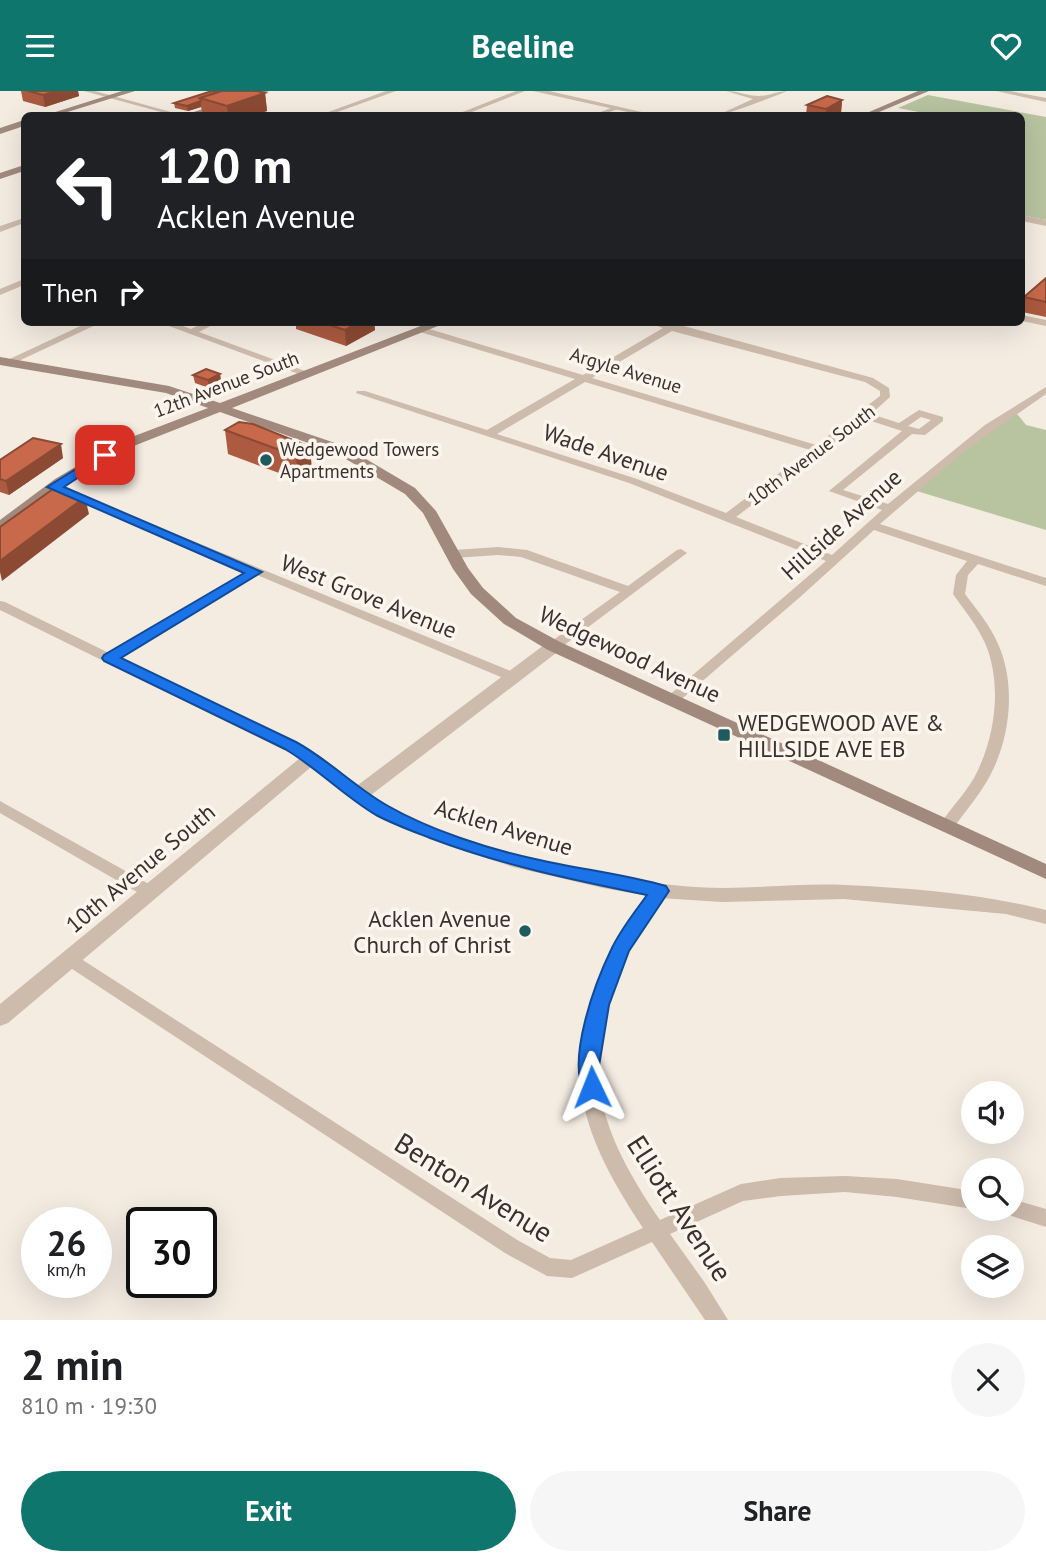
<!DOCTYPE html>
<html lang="en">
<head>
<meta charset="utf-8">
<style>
	:root { --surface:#fff; --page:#f6f6f6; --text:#202124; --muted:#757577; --accent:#0f766e }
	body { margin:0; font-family:"PT Sans",sans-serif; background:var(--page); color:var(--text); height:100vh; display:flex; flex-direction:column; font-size:26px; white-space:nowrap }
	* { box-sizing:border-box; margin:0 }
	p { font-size:23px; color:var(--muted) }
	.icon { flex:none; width:38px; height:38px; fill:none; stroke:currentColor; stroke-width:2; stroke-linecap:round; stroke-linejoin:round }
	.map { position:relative; height:1229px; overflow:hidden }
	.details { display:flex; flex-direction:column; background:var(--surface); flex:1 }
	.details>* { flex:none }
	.banner { position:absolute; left:21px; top:21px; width:1004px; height:214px; border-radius:10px; box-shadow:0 7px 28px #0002; background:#202124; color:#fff; overflow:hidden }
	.fabs { position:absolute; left:961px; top:990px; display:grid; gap:14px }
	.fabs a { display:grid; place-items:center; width:63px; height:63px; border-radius:50%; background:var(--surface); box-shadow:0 7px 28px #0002; font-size:35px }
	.speed { position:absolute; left:21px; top:1116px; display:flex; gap:14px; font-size:35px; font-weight:700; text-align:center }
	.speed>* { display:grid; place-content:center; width:91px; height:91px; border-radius:50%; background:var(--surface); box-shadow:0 7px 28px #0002; line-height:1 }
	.speed small { font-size:18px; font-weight:400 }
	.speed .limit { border:4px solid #111; border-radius:10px; background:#fff; color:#111 }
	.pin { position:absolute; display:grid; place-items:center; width:60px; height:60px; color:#fff; margin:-30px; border-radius:14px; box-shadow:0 4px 10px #0006 }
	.me { position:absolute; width:77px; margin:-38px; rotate:358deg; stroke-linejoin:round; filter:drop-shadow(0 0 5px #0008) }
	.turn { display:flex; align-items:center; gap:24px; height:147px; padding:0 21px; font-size:32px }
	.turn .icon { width:91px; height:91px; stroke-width:2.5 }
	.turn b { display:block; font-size:49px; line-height:60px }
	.then { display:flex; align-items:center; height:66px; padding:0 21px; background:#0003; gap:14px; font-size:26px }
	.round { display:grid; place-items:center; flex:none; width:74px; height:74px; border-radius:37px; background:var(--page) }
	.overview { display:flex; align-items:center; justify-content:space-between; height:119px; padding:0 21px }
	h1 { font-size:42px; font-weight:700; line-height:52px }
	.action { display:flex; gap:14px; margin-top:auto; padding:14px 21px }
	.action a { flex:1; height:80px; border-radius:42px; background:var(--accent); color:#fff; font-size:28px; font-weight:700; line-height:80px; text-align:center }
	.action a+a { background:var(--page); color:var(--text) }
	header { display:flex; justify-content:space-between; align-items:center; height:91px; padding:0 21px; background:var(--accent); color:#fff; font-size:32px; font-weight:700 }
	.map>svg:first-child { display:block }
	.green { fill:#b8c4a0 }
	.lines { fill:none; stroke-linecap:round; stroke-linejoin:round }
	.minor { fill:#cdbbac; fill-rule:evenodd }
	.tertiary { fill:#cdbbac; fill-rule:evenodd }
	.secondary { fill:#a18a7d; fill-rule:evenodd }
	.wall { fill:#ac5a40 }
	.shaded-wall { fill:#8c4a34 }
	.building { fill:#c8694b; stroke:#8c4a34; stroke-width:2 }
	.route { fill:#1a73e8; stroke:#114b97; stroke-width:2 }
	.poi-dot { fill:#1f5a5e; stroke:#fbf5ee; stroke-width:2.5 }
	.labels { text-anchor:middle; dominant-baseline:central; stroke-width:7; stroke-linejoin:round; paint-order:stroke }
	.far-street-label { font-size:19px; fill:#3b302b; stroke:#fbf5ee }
	.far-poi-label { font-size:19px; fill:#3b302b; stroke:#fbf5ee; text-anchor:start }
	.street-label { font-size:23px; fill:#3b302b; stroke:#fbf5ee }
	.poi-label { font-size:23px; fill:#3b302b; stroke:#fbf5ee; text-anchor:start }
	.near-street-label { font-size:28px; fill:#3b302b; stroke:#fbf5ee }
</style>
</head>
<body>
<header><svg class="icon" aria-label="menu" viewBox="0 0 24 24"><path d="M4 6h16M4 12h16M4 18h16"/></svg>Beeline<svg class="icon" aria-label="heart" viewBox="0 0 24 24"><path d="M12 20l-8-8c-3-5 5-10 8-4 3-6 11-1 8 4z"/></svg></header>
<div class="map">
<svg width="1046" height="1229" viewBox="0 0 1046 1229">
	<rect width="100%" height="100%" fill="#f4ebe1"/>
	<!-- green -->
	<g class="green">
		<path d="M928,4L1046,26V129L1022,124V24H934L898,17Z"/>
		<path d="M1011,321L1018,324L1026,334L1046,339V439L910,398Z"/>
	</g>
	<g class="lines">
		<!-- minor -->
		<g class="minor">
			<path d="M84,0H95L182,24H172Z"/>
			<path d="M386,0H396L329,24H320Z"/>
			<path d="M516,0H525L464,24H455Z"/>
			<path d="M726,0C737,0 748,5 759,5C769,5 778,0 787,0C779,4 725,24 718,24L753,8Z"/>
			<path d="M996,0H1010L1046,7V11Z"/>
			<path d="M616,15L618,18L602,24H593Z"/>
			<path d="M24,127V132L0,141V135Z"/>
			<path d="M24,188V194L0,204V198Z"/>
			<path d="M1022,224L1046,229V235L1022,230Z"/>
			<path d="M89,231H102L10,274L1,272Z"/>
			<path d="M158,231H172L191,238L205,231H218L199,241L313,283L304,285Z"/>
			<path d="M646,231L673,232L873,287L889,297L890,306L871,323L899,332L919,319L943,326V330L925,344L912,343L843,399L888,413L985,334L1046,296V303L966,359L880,433L1046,487V495L978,473L968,484L965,503C977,519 990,534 998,553C1017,595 1010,651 987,690C977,707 964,722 952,739H942L939,735C950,718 964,704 974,687C995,648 1003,594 985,552C977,534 964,519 953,503L956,484L967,470L874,439L799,507L677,612H667L665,609L667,606L826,470L629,392L356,302L357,300H365L487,339L575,288L420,241V237H426L583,284L663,237ZM672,240L865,291L880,300V305L816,354L592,287ZM585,291L810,359L726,422L637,388L497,343ZM921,326L931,329L919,338L908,335ZM865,328L902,340L829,400L882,419L832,464L736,426Z"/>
			<path d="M54,393L518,583L520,586L518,589H508L257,484L119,567L316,664L318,667L311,672L306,670L0,519V510L5,511L109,562L247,480L50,398V394Z"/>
			<path d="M498,456L527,459L628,495L677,459L681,458L687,462L559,558L554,559L547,555L549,552L620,501L521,466L498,464L454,467L448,463L454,459Z"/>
			<path d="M0,710L156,797L158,801L156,805H144L0,722Z"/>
			<path d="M660,794L666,796L668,800C656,820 640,837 629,858C617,882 610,908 605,935C602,947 598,959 598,971C597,1030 628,1082 660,1129L741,1093L781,1087L845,1085L897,1088L973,1100V1118L897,1106L845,1101L781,1105L743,1110L670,1143L705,1192L728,1229H705L652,1151L572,1187L547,1185L505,1162L63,872L61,868L63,864L69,862L75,864L519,1150L550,1167L571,1169L643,1137C611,1089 576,1029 580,969C581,954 586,938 590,922C597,893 607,865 624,839C631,828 649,798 660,794Z"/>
			<path d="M1012,1108L1046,1118V1136L1005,1123L1003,1118H1012Z"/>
		</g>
		<!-- tertiary -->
		<g class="tertiary">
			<path d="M533,0H549L655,24H641Z"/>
			<path d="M1022,124L1046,129V135L1022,130Z"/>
			<path d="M554,550L562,555L560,559L371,704C456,758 622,796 723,797C764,797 805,792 845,794C912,797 982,803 1046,819V833L1006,823L844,808L722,811L660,807L603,797L513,776L406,738L374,724L311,676L8,932L0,935V913L305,663H317L358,694L548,551Z"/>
		</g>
		<!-- secondary -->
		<g class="secondary">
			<path d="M122,0H135L58,24H46Z"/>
			<path d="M256,0H269L196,24H185Z"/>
			<path d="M918,0H929L872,24H862Z"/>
			<path d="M24,29V35L0,43V37Z"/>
			<path d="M24,74V80L0,88V82Z"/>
			<path d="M431,231H448L232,317L344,355L415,397L436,420L468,477L483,497L516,527L560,551L1046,773V788L548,559L504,533L471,503L453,478L423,422L405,403L334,361L220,321L126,358L65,394L0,440V429L55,388L116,352L208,317L166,302L0,274V266L169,295L220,312Z"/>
		</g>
	</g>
	<!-- wall -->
	<g class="wall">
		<path d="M21,0H78L79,5L45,16L23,10Z"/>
		<path d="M218,1L265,2L267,20L253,24H203L201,16L188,20L175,17L174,12Z"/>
		<path d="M842,9L841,22L836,24H806L807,14Z"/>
		<path d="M1046,187V226L1022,221L1024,206Z"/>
		<path d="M296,231H374L375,239L346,255L296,238Z"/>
		<path d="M220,283L221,291L209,297L195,292L193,284Z"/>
		<path d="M225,339L310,356L312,381L298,389L228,363Z"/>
		<path d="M63,367L9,404L0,401V369Z"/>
	</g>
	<!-- shaded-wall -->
	<g class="shaded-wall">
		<path d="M57,0H78L79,5L45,16L43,4Z"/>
		<path d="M265,2L267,20L253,24H228L227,15Z"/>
		<path d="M842,9L841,22L836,24H826V18Z"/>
		<path d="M201,10V16L188,20L187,15Z"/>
		<path d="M360,231H374L375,239L346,255L345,239Z"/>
		<path d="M220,283L221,291L209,297L208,289Z"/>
		<path d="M61,353L63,367L9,404L6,390Z"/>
		<path d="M310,356L312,381L298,389L296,365Z"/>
		<path d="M85,406L89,423L2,490L0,481V470Z"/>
	</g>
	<!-- building -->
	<g class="building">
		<path d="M28,0H57L43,4Z"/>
		<path d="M212,0L218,1L200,7L201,10L187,15L174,12Z"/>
		<path d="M222,0H257L265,2L227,15L200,7Z"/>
		<path d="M827,5L842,9L826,18L807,14Z"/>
		<path d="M1046,187V211L1024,206Z"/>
		<path d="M320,231H360L345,239Z"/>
		<path d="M206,278L220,283L208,289L193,284Z"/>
		<path d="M239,331L253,333L310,356L296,365L225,339Z"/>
		<path d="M33,347L61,353L6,390L0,388V369Z"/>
		<path d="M53,398L85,406L0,470V436Z"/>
	</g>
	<!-- route -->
	<path class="route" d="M105,360L111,364L109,366L64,396L262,481L121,567L296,651C329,669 356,697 388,715C430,739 488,758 535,768C578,778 624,783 666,795L669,800L629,860L609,914L599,975L602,996L599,1002L592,1004L584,1002C567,967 595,892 611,859C620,839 635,821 647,804C573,789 501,774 430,747C412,740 393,733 376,724C344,705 317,677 285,658L104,570L102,567L104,564L244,482L47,396Z"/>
	<!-- markers -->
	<g class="poi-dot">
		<circle cx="266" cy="369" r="7"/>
		<rect x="717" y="637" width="14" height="14" rx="3.5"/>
		<circle cx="525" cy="840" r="7"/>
	</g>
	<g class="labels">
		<!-- far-street labels -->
		<g class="far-street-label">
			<text transform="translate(626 279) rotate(17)">Argyle Avenue</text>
			<text transform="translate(226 293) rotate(-21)">12th Avenue South</text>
			<text transform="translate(811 364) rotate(-37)">10th Avenue South</text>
		</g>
		<!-- far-poi labels -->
		<g class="far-poi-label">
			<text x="280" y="358">Wedgewood Towers<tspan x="280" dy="22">Apartments</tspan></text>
		</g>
		<!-- street labels -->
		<g class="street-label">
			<text transform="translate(606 361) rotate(19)">Wade Avenue</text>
			<text transform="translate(841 433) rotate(-42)">Hillside Avenue</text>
			<text transform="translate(369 505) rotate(22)">West Grove Avenue</text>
			<text transform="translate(630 563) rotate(25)">Wedgewood Avenue</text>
			<text transform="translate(504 736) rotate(17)">Acklen Avenue</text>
			<text transform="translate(140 777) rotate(-40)">10th Avenue South</text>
		</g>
		<!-- poi labels -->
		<g class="poi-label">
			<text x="738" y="631">WEDGEWOOD AVE &amp;<tspan x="738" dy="26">HILLSIDE AVE EB</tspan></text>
			<text x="511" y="827" text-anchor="end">Acklen Avenue<tspan x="511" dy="26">Church of Christ</tspan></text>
		</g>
		<!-- near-street labels -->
		<g class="near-street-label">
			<text transform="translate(474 1096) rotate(32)">Benton Avenue</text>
			<text transform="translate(680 1117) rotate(57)">Elliott Avenue</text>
		</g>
	</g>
</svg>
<div class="fabs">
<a><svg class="icon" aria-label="sound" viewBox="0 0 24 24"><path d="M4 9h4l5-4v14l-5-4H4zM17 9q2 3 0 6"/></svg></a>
<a><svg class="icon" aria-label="search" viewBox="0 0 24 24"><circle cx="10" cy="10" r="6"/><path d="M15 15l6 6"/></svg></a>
<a><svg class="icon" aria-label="layers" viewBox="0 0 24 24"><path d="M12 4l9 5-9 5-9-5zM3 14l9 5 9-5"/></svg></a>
</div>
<div class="speed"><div>26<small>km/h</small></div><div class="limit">30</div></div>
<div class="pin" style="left:105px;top:364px;background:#d93025"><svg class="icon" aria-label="arrive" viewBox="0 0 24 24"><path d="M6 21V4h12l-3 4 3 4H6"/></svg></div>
<svg class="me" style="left:592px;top:996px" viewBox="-20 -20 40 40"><path d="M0-17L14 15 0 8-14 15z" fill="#1a73e8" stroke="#fff" stroke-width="4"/></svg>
<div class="banner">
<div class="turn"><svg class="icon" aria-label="left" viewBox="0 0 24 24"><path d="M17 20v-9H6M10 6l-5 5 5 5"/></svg><div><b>120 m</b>Acklen Avenue</div></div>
<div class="then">Then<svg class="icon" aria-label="right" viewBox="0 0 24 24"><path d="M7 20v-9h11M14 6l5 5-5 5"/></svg></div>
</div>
</div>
<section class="details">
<div class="overview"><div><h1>2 min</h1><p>810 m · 19:30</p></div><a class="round"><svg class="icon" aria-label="close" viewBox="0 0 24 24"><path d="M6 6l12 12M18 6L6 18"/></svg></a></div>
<div class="action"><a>Exit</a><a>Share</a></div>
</section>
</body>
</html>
